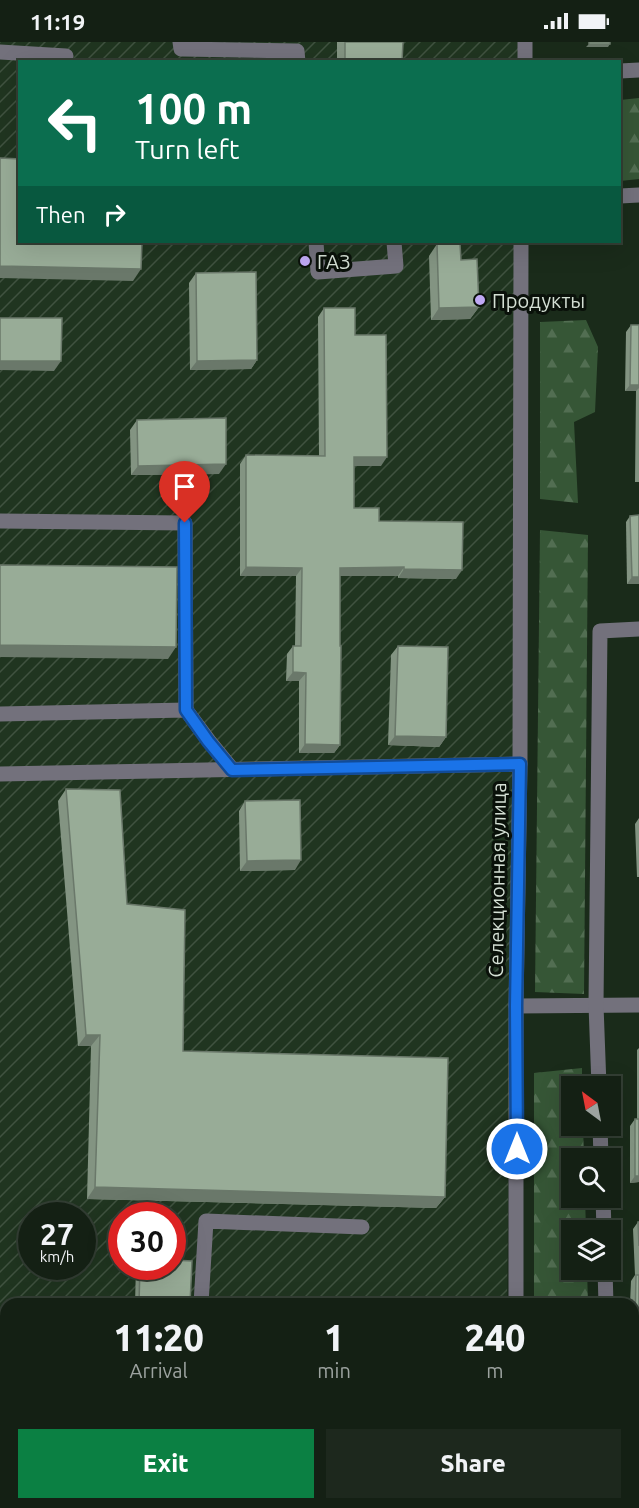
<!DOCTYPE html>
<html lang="en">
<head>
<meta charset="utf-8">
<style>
	:root { --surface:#142014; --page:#1d281d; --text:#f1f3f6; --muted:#9da3a0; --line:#333e34; --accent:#0b8043 }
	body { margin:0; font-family:Ubuntu,sans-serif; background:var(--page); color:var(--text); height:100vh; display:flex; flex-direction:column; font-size:22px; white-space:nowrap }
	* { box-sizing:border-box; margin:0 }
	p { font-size:20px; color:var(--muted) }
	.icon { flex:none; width:33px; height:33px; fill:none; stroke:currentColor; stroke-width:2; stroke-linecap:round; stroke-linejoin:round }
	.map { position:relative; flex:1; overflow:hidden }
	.details { position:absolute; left:0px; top:1256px; width:639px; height:212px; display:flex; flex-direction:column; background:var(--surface); border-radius:18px 18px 0 0; box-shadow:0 6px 24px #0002,0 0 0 2px var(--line) }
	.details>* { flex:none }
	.guide { position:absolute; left:18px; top:18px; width:603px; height:183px; border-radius:0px; box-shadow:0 6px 24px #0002,0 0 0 2px var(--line); background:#0b6e4f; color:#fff; overflow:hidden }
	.needle { width:39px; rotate:328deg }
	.tools { position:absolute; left:561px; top:1034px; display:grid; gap:12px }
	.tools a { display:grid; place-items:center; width:60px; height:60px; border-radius:0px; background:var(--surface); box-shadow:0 6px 24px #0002,0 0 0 2px var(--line); font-size:30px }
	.speed { position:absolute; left:18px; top:1160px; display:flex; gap:12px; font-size:30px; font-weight:700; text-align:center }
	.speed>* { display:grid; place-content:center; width:78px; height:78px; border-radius:50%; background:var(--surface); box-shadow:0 6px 24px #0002,0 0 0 2px var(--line); line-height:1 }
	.speed small { font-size:15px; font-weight:400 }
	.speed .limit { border:9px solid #d22; background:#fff; color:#111 }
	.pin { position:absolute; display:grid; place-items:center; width:51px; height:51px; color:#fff; margin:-62px -26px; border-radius:50% 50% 50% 0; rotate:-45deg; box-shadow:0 0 6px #0007 }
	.pin .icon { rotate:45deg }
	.me { position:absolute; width:66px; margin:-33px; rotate:0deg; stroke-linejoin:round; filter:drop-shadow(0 0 4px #0008) }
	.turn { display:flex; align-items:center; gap:21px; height:126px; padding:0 18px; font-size:27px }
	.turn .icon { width:78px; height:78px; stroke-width:2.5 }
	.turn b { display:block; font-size:42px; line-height:51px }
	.then { display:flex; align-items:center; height:57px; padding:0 18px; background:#0003; gap:12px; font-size:22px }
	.eta { display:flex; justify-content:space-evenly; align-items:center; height:102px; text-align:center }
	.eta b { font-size:36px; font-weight:800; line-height:42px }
	.button { display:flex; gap:12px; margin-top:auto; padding:12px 18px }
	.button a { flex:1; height:69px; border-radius:0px; background:var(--accent); color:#fff; font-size:24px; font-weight:800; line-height:69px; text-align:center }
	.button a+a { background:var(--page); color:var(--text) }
	.status { display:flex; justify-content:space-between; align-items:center; height:42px; padding:0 30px; background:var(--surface); direction:ltr }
	.status svg { height:16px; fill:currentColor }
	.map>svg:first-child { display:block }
	.industrial { fill:url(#industrial-furrows); fill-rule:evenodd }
	.forest { fill:url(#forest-firs) }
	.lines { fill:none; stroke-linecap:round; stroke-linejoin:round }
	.minor { stroke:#73717c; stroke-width:15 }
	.wall { fill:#839482 }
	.shaded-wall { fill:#6a786a }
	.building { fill:#98ac97; stroke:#6a786a; stroke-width:1.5 }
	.route-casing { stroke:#114b97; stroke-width:15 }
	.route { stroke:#1a73e8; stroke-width:10 }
	.poi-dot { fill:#bfa9f4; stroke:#0a110a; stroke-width:2 }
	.labels { text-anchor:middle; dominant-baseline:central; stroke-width:6; stroke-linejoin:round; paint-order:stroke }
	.poi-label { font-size:20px; fill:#d4dfd4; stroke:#0a110a; text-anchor:start }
	.street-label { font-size:20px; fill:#d4dfd4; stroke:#0a110a }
</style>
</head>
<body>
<div class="status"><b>11:19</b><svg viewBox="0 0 49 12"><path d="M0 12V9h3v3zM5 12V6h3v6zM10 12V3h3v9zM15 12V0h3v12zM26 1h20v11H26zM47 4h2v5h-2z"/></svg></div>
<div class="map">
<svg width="639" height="1466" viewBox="0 0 639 1466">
	<defs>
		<pattern id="industrial-furrows" width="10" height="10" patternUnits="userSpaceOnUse" patternTransform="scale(1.5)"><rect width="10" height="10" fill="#203520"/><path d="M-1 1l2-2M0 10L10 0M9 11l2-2" fill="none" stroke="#405240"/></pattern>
		<pattern id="forest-firs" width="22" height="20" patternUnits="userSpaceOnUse" patternTransform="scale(1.5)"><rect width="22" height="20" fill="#365636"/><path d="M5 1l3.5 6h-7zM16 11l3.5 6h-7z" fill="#526e52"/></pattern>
	</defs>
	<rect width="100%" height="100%" fill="#1a2b1a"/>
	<!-- industrial -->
	<path class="industrial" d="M0,0H520L519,20H20V200H518L507,1261L6,1262V1461H505V1466H0ZM32,1173H82V1224H32ZM122,1173H172V1224H122Z"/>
	<!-- forest -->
	<g class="forest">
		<path d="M639,56V137L620,139V58Z"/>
		<path d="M586,278L598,305L595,370L574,380L578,461L540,457V280Z"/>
		<path d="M540,488L588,493L584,952L535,950Z"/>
		<path d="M582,1026V1044H572V1083H583L584,1116H572V1155H585L586,1188H572V1227H587L588,1261H534V1031Z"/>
	</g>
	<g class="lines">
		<!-- minor -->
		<g class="minor">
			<path d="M180,0L181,7L297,9L298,20"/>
			<path d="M0,10L66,14"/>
			<path d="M525,20V0"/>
			<path d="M620,29L639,28"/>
			<path d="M620,154L639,153"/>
			<path d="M316,200L318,230L396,224L394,200"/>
			<path d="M0,479L185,481L186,668"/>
			<path d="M0,672L186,668L209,699L232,727"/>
			<path d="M0,732L520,722"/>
			<path d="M516,964L639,963"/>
			<path d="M599,1044L596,963L600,589L639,587"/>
			<path d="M600,1083L601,1116"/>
			<path d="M603,1155L604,1188"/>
			<path d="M605,1227L606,1262"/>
			<path d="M201,1262L206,1179L362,1185"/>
			<path d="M516,1262V964L520,722L521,200"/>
			<path d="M613,1461V1466"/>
			<path d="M190,1466V1461"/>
			<path d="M513,1466V1461"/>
		</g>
	</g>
	<!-- wall -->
	<g class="wall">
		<path d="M337,0H403L402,20H337Z"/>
		<path d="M437,202L461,218L479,265L470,277L431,278L429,214Z"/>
		<path d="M196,231L257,318L251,327L190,328L189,241Z"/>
		<path d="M324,266L355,293L381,424H354V466L379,479L456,537L398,536V534H340V703L334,711H299V639H286L287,612L293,604H295L296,534H240V422L246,413L319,414L318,275Z"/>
		<path d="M631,283H639V440H635L636,349H625L626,290Z"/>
		<path d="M137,378L219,432L131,433L130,388Z"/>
		<path d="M639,473V542H627L626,480L630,474Z"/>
		<path d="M398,604L446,695L439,705L388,703L391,613Z"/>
		<path d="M66,747L127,862L183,1009L445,1155L436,1166L87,1157L91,1004H78L58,759Z"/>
		<path d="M245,759L295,828L240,829L239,769Z"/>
		<path d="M639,776V843V835H637L635,782Z"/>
		<path d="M639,1006V1140L630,1141V1084L635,1077H637V1008Z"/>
		<path d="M638,1180H639V1450H637L633,1379V1262H630L631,1239L635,1233L633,1187Z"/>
		<path d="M136,1224H172L190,1262H135Z"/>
	</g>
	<!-- shaded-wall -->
	<g class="shaded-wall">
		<path d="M589,2H610L608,5H586Z"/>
		<path d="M0,224L141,227L133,239L0,236Z"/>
		<path d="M479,265L470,277L431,278L439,266Z"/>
		<path d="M257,318L251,327L190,328L197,319Z"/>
		<path d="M0,319H61L54,329L0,328Z"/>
		<path d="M630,343H639V346L636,349H625Z"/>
		<path d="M354,415H387L381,424H348Z"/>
		<path d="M226,422L219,432L131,433L138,424Z"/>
		<path d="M246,525L302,526L296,534H240Z"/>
		<path d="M404,525L398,534H334L340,526Z"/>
		<path d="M404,527L462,528L456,537L398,536Z"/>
		<path d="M632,535H639V542H627Z"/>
		<path d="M0,603L176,605L168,617L0,615Z"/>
		<path d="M293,630L306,631L299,639H286Z"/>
		<path d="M395,694L446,695L439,705L388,703Z"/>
		<path d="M305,702L340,703L334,711H299Z"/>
		<path d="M301,818L295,828L240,829L247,819Z"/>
		<path d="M86,993H100L91,1004H78Z"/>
		<path d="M635,1134H639V1140L630,1141Z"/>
		<path d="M95,1145L445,1155L436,1166L87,1157Z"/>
	</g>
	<!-- building -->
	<g class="building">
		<path d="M345,0H403L402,20H345Z"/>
		<rect x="589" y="0" width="21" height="2"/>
		<path d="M0,116L20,117V200H142L141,227L0,224Z"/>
		<path d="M437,202H460L461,218L477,217L479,265L439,266Z"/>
		<path d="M256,230L257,318L197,319L196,231Z"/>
		<path d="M324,266H355V293H386L387,415H354V466H379V479L463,480L462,528L404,527V525L340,526V604H341L340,703L305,702L306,631L293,630V604H301L302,526L246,525V413L325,414Z"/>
		<path d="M0,276H62L61,319H0Z"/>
		<path d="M631,283H639V343H630Z"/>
		<path d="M226,376V422L138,424L137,378Z"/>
		<path d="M639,473V535H632L630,474Z"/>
		<path d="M0,523L177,525L176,605L0,603Z"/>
		<path d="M398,604L448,605L446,695L395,694Z"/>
		<path d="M66,747L120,748L127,862L185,868L183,1009L448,1016L445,1155L95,1145L100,993H86Z"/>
		<path d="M300,758L301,818L247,819L245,759Z"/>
		<rect x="635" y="1077" width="4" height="57"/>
		<path d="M638,1180H639V1204Z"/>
		<path d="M172,1218L192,1219L190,1262H139L140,1224H172Z"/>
		<path d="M636,1233H639V1394L637,1365H636L637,1280H635Z"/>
		<rect x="66" y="1259" width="39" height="3"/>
		<path d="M0,1410H6V1461H53V1466H0Z"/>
	</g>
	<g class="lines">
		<!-- route casing -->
		<g class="route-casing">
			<path id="route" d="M185,481L186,668L208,699L232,728L520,722L516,964L517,1107"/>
		</g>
		<!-- route -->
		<use href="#route" class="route"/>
	</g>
	<!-- markers -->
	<g class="poi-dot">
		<circle cx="305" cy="219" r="6"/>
		<circle cx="480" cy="258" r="6"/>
	</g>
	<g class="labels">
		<!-- poi labels -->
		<g class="poi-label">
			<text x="317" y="219">ГАЗ</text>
			<text x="492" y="258">Продукты</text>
		</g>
		<!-- street labels -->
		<g class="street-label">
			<text transform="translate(497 838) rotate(-89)">Селекционная улица</text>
		</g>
	</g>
</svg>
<div class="tools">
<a><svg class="needle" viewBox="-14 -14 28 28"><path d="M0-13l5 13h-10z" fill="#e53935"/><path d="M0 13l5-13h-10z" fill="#9da3a0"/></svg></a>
<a><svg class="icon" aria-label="search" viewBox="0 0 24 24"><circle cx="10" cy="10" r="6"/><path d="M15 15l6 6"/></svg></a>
<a><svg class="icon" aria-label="layers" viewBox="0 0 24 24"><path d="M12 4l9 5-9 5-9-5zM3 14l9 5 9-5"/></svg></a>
</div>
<div class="speed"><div>27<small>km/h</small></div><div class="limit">30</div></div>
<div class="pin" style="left:185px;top:481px;background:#d93025"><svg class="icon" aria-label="arrive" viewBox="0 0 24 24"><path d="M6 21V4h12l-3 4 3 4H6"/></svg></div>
<svg class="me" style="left:517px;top:1107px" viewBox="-20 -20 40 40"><circle r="17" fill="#1a73e8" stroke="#fff" stroke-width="3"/><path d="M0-11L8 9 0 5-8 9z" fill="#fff"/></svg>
<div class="guide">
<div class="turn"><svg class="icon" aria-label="left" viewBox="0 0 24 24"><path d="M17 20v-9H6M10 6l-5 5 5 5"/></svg><div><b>100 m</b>Turn left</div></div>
<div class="then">Then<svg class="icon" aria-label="right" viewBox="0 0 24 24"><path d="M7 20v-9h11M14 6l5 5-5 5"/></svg></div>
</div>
<section class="details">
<div class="eta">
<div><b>11:20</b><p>Arrival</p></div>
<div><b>1</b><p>min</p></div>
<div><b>240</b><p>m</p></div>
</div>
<div class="button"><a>Exit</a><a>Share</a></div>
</section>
</div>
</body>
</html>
